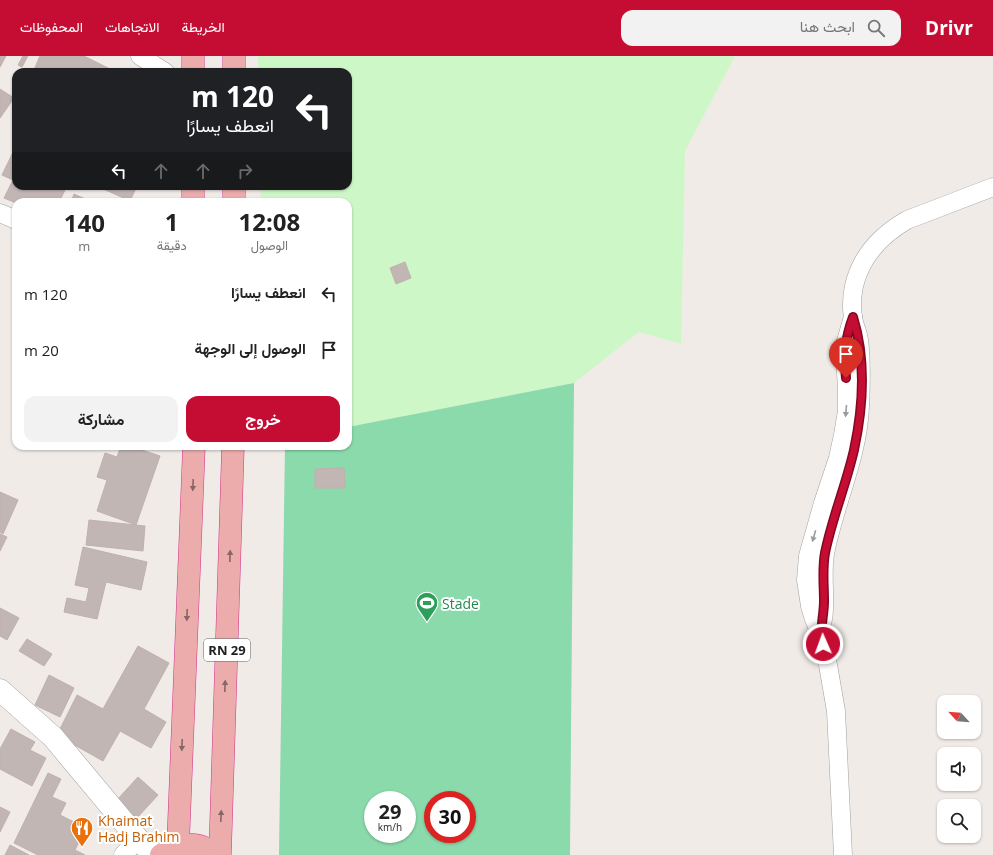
<!DOCTYPE html>
<html lang="ar">
<head>
<meta charset="utf-8">
<style>
	:root { --surface:#fff; --page:#f2f2f2; --text:#222; --muted:#767676; --accent:#c50c33 }
	body { margin:0; font-family:"Open Sans",Vazirmatn,sans-serif; background:var(--page); color:var(--text); direction:rtl; height:100vh; display:flex; flex-direction:column; font-size:15px; white-space:nowrap }
	* { box-sizing:border-box; margin:0 }
	p { font-size:13px; color:var(--muted) }
	.icon { flex:none; width:22px; height:22px; fill:none; stroke:currentColor; stroke-width:2; stroke-linecap:round; stroke-linejoin:round }
	.map { position:relative; flex:1; overflow:hidden; direction:ltr }
	.panel { position:absolute; left:12px; top:142px; width:340px; height:252px; display:flex; flex-direction:column; background:var(--surface); border-radius:12px; box-shadow:0 1px 3px #0004; direction:rtl }
	.panel>* { flex:none }
	.guide { position:absolute; left:12px; top:12px; width:340px; height:122px; border-radius:12px; box-shadow:0 1px 3px #0004; direction:rtl; background:#202124; color:#fff; overflow:hidden }
	.needle { width:26px; rotate:296deg }
	.fabs { position:absolute; left:937px; top:639px; display:grid; gap:8px }
	.fabs a { display:grid; place-items:center; width:44px; height:44px; border-radius:8px; background:var(--surface); box-shadow:0 1px 3px #0004; font-size:20px }
	.speed { position:absolute; left:364px; top:735px; display:flex; gap:8px; font-size:20px; font-weight:700; text-align:center }
	.speed>* { display:grid; place-content:center; width:52px; height:52px; border-radius:50%; background:var(--surface); box-shadow:0 1px 3px #0004; line-height:1 }
	.speed small { font-size:10px; font-weight:400 }
	.speed .limit { border:6px solid #d22; background:#fff; color:#111 }
	.pin { position:absolute; display:grid; place-items:center; width:34px; height:34px; color:#fff; margin:-41px -17px; border-radius:50% 50% 50% 0; rotate:-45deg; box-shadow:0 0 4px #0007 }
	.pin .icon { rotate:45deg }
	.me { position:absolute; width:44px; margin:-22px; rotate:358deg; stroke-linejoin:round; filter:drop-shadow(0 0 3px #0008) }
	.turn { display:flex; align-items:center; gap:14px; height:84px; padding:0 12px; font-size:18px }
	.turn .icon { width:52px; height:52px; stroke-width:2.5 }
	.turn b { display:block; font-size:28px; line-height:34px }
	.lanes { display:flex; align-items:center; height:38px; padding:0 12px; background:#0003; justify-content:center; gap:20px; direction:ltr }
	.lanes .off { opacity:.35 }
	.eta { display:flex; justify-content:space-evenly; align-items:center; height:68px; text-align:center }
	.eta b { font-size:24px; font-weight:700; line-height:28px }
	.primary-button { display:flex; gap:8px; margin-top:auto; padding:8px 12px }
	.primary-button a { flex:1; height:46px; border-radius:12px; background:var(--accent); color:#fff; font-size:16px; font-weight:700; line-height:46px; text-align:center }
	.primary-button a+a { background:var(--page); color:var(--text) }
	ul { padding:0; list-style:none }
	li { display:flex; align-items:center; gap:12px; height:56px; padding:0 12px }
	li div { flex:1 }
	li b { display:block; font-size:15px }
	li em { font-style:normal }
	header { display:flex; align-items:center; gap:24px; box-sizing:border-box; height:56px; padding:0 20px; background:var(--accent); color:#fff }
	header strong { font-size:19px }
	nav { display:flex; gap:22px; margin-inline-start:auto; font-size:14px }
	.search { width:280px; height:36px; background:var(--page); display:flex; align-items:center; gap:10px; box-sizing:border-box; padding:0 14px; border-radius:12px; color:var(--muted); font-size:15px }
	.map>svg:first-child { display:block }
	.park { fill:#cef7c8 }
	.pitch { fill:#8adaab; fill-rule:evenodd }
	.building { fill:#c1b6b4; stroke:#c1b0ab }
	.lines { fill:none; stroke-linecap:round; stroke-linejoin:round }
	.minor-casing { stroke:#a1a1a1; stroke-width:19 }
	.tertiary-casing { stroke:#a1a1a1; stroke-width:23 }
	.trunk-casing { stroke:#d1318a; stroke-width:23 }
	.minor { stroke:#fff; stroke-width:18 }
	.tertiary { stroke:#fff; stroke-width:22 }
	.trunk { stroke:#ecacac; stroke-width:22 }
	.oneway { fill:#9b9b9b }
	.oneway2 { fill:#866666 }
	.route-casing { stroke:#800821; stroke-width:10 }
	.route { stroke:#c50c33; stroke-width:7 }
	.labels { text-anchor:middle; dominant-baseline:central; stroke-width:4; stroke-linejoin:round; paint-order:stroke }
	.shield { fill:#fff; stroke:#636363; stroke-width:1 }
	.shield-label { font-size:13px; font-weight:bold; fill:#202020 }
	.leisure-label { font-size:14px; fill:#27864d; stroke:#fff; text-anchor:start }
	.food-label { font-size:14px; fill:#c56008; stroke:#fff; text-anchor:start }
</style>
</head>
<body>
<header>
<strong>Drivr</strong>
<div class="search"><svg class="icon" aria-label="search" viewBox="0 0 24 24"><circle cx="10" cy="10" r="6"/><path d="M15 15l6 6"/></svg>ابحث هنا</div>
<nav><a>الخريطة</a><a>الاتجاهات</a><a>المحفوظات</a></nav>
</header>
<div class="map">
<svg width="993" height="799" viewBox="0 0 993 799">
	<rect width="100%" height="100%" fill="#f0ebe7"/>
	<!-- park -->
	<path class="park" d="M258,0H735L685,95L681,288L639,276L574,327L348,371V146H261L260,130H348V16H258Z"/>
	<!-- pitch -->
	<path class="pitch" d="M574,327L570,799H279L285,390H348V371ZM373,744H407V778H373ZM433,744H467V778H433Z"/>
	<!-- building -->
	<g class="building">
		<path d="M0,0H6L0,11Z"/>
		<path d="M23,0H28L22,11L18,9Z"/>
		<path d="M40,0H84L116,16H33Z"/>
		<path d="M0,33L14,42L0,62Z"/>
		<path d="M16,90V130H67L59,146H16V147L4,142L13,124L2,119Z"/>
		<path d="M97,130H137L130,145Z"/>
		<path d="M74,138L92,146H71Z"/>
		<path d="M405,206L411,222L396,228L390,212Z"/>
		<path d="M121,390H130L160,400L136,469L97,455L107,424L97,421L105,397L117,401Z"/>
		<path d="M344,412L345,432H315V413Z"/>
		<path d="M0,436L18,444L3,478L0,476Z"/>
		<path d="M89,464L145,470L143,495L86,489Z"/>
		<path d="M0,478L7,481L0,495Z"/>
		<path d="M83,491L147,506L141,534L106,526L97,563L64,556L67,542L86,546L89,532L75,529Z"/>
		<path d="M0,552L19,562L7,584L0,580Z"/>
		<path d="M27,583L52,598L44,610L19,595Z"/>
		<path d="M138,590L169,607L144,653L166,666L151,692L120,675L103,705L57,679L77,639L103,653Z"/>
		<path d="M49,619L74,632L60,661L35,649Z"/>
		<path d="M11,673L35,686L30,694L46,702L32,730L0,713V693Z"/>
		<path d="M48,717L61,723L52,741L66,747L60,759L86,772L75,794L85,799H38L14,787Z"/>
		<path d="M138,721L158,739L136,763L116,745Z"/>
		<path d="M0,751L10,756L0,776Z"/>
		<path d="M10,789L29,799H5Z"/>
	</g>
	<g class="lines">
		<!-- minor casing -->
		<g class="minor-casing">
			<g id="minor">
				<path d="M140,0L165,16"/>
				<path d="M0,157L16,164"/>
				<path d="M820,577C822,569 824,561 824,553C825,535 822,516 825,498C834,449 858,402 860,351C861,329 862,306 859,284C858,276 854,269 853,261C851,251 852,240 854,230C861,200 881,179 907,164L993,131"/>
				<path d="M123,799L138,783"/>
				<path d="M843,799L836,655L828,609L820,577L814,563L810,550L806,524L808,500L823,447L838,402L843,379L847,355V334L845,299L846,285L853,261"/>
			</g>
		</g>
		<!-- tertiary casing -->
		<g class="tertiary-casing">
			<path id="tertiary" d="M0,634L53,681L138,783L148,793L156,799"/>
		</g>
		<!-- trunk casing -->
		<g class="trunk-casing">
			<g id="trunk">
				<path d="M193,0V16"/>
				<path d="M234,0V16"/>
				<path d="M193,146V130"/>
				<path d="M234,146V130"/>
				<path d="M178,790L194,390"/>
				<path d="M161,799C177,787 200,784 215,799"/>
				<path d="M220,799L233,390"/>
			</g>
		</g>
		<!-- minor -->
		<use href="#minor" class="minor"/>
		<!-- tertiary -->
		<use href="#tertiary" class="tertiary"/>
		<!-- trunk -->
		<use href="#trunk" class="trunk"/>
	</g>
	<!-- one-way arrows -->
	<defs><path id="oneway-solid" d="M-6-.8H1V-3.2L6.5 0L1 3.2V.8H-6Z"/></defs>
	<g class="oneway">
		<use href="#oneway-solid" transform="translate(846 355) rotate(95)"/>
		<use href="#oneway-solid" transform="translate(814 480) rotate(106)"/>
	</g>
	<g class="oneway2">
		<use href="#oneway-solid" transform="translate(193 429) rotate(92)"/>
		<use href="#oneway-solid" transform="translate(230 500) rotate(-88)"/>
		<use href="#oneway-solid" transform="translate(187 559) rotate(92)"/>
		<use href="#oneway-solid" transform="translate(225 630) rotate(-88)"/>
		<use href="#oneway-solid" transform="translate(182 689) rotate(92)"/>
		<use href="#oneway-solid" transform="translate(221 760) rotate(-88)"/>
	</g>
	<g class="lines">
		<!-- route casing -->
		<g class="route-casing">
			<path id="route" d="M823,588C819,573 824,561 824,545C824,529 822,513 825,497C832,462 846,429 854,394C863,352 866,303 853,261C845,282 844,300 846,322"/>
		</g>
		<!-- route -->
		<use href="#route" class="route"/>
	</g>
	<!-- icons -->
	<defs>
		<g id="stadium-pin" transform="scale(1.15)"><path d="M0 17L-7.5 6A9.5 9.5 0 1 1 7.5 6Z" fill="#2e9e5b" stroke="#fff"/><path d="M0-5a6.5 5 0 1 0 0 10a6.5 5 0 1 0 0-10ZM-3.5-1.8h7v3.6h-7Z" fill="#fff"/></g>
		<g id="restaurant-pin" transform="scale(1.15)"><path d="M0 17L-7.5 6A9.5 9.5 0 1 1 7.5 6Z" fill="#e8710a" stroke="#fff"/><path d="M-5-6h1v4h1v-4h1v4h1v-4h1v5L-1.5 .5V6h-2V.5L-5-1ZM5-6V6H3V1.5H1.5Q1.5-4 5-6Z" fill="#fff"/></g>
	</defs>
	<g fill-rule="evenodd">
		<use href="#stadium-pin" x="427" y="547"/>
		<use href="#restaurant-pin" x="82" y="772"/>
	</g>
	<g class="labels">
		<!-- shield labels -->
		<rect class="shield" x="204" y="583" width="46" height="22" rx="3"/>
		<g class="shield-label">
			<text x="227" y="594">RN 29</text>
		</g>
		<!-- leisure labels -->
		<g class="leisure-label">
			<text x="442" y="547">Stade</text>
		</g>
		<!-- food labels -->
		<g class="food-label">
			<text x="98" y="764">Khaimat<tspan x="98" dy="16">Hadj Brahim</tspan></text>
		</g>
	</g>
</svg>
<div class="fabs">
<a><svg class="needle" viewBox="-14 -14 28 28"><path d="M0-13l5 13h-10z" fill="#e53935"/><path d="M0 13l5-13h-10z" fill="#767676"/></svg></a>
<a><svg class="icon" aria-label="sound" viewBox="0 0 24 24"><path d="M4 9h4l5-4v14l-5-4H4zM17 9q2 3 0 6"/></svg></a>
<a><svg class="icon" aria-label="search" viewBox="0 0 24 24"><circle cx="10" cy="10" r="6"/><path d="M15 15l6 6"/></svg></a>
</div>
<div class="speed"><div>29<small>km/h</small></div><div class="limit">30</div></div>
<div class="pin" style="left:846px;top:322px;background:#d93025"><svg class="icon" aria-label="arrive" viewBox="0 0 24 24"><path d="M6 21V4h12l-3 4 3 4H6"/></svg></div>
<svg class="me" style="left:823px;top:588px" viewBox="-20 -20 40 40"><circle r="17" fill="#c50c33" stroke="#fff" stroke-width="3"/><path d="M0-11L8 9 0 5-8 9z" fill="#fff"/></svg>
<div class="guide">
<div class="turn"><svg class="icon" aria-label="left" viewBox="0 0 24 24"><path d="M17 20v-9H6M10 6l-5 5 5 5"/></svg><div><b>120 m</b>انعطف يسارًا</div></div>
<div class="lanes"><svg class="icon" aria-label="left" viewBox="0 0 24 24"><path d="M17 20v-9H6M10 6l-5 5 5 5"/></svg><svg class="icon off" aria-label="ahead" viewBox="0 0 24 24"><path d="M12 20V5M6 11l6-6 6 6"/></svg><svg class="icon off" aria-label="ahead" viewBox="0 0 24 24"><path d="M12 20V5M6 11l6-6 6 6"/></svg><svg class="icon off" aria-label="right" viewBox="0 0 24 24"><path d="M7 20v-9h11M14 6l5 5-5 5"/></svg></div>
</div>
<section class="panel">
<div class="eta">
<div><b>12:08</b><p>الوصول</p></div>
<div><b>1</b><p>دقيقة</p></div>
<div><b>140</b><p>m</p></div>
</div>
<ul>
<li><svg class="icon" aria-label="left" viewBox="0 0 24 24"><path d="M17 20v-9H6M10 6l-5 5 5 5"/></svg><div><b>انعطف يسارًا</b></div><em>120 m</em></li>
<li><svg class="icon" aria-label="arrive" viewBox="0 0 24 24"><path d="M6 21V4h12l-3 4 3 4H6"/></svg><div><b>الوصول إلى الوجهة</b></div><em>20 m</em></li>
</ul>
<div class="primary-button"><a>خروج</a><a>مشاركة</a></div>
</section>
</div>
</body>
</html>
